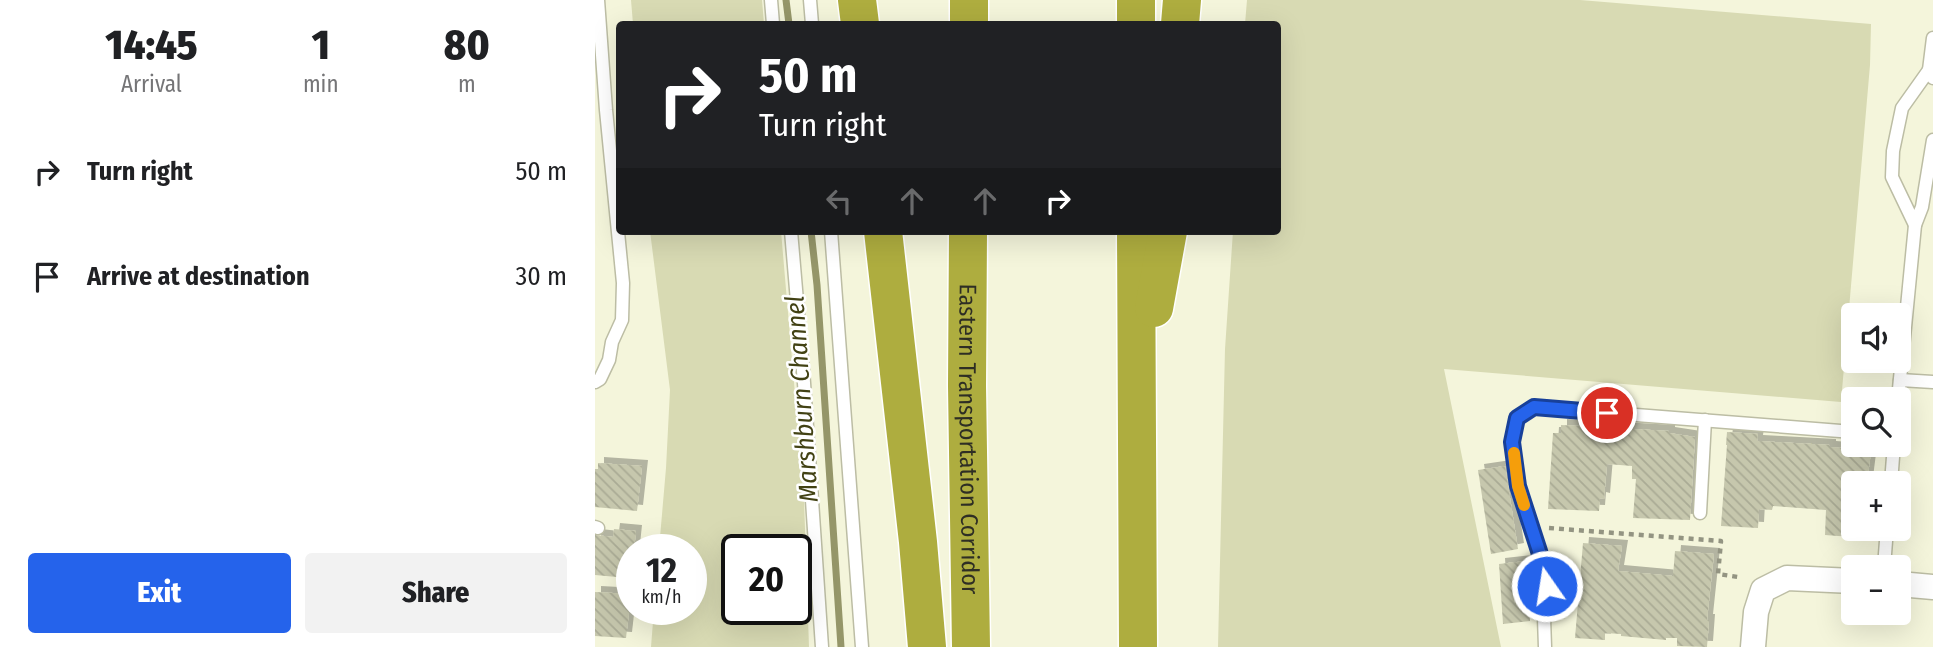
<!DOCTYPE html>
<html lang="en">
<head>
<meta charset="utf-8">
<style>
	:root { --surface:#fff; --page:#f2f2f2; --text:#202124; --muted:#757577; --accent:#2563eb }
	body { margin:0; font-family:"Fira Sans Condensed",sans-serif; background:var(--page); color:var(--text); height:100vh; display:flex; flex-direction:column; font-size:26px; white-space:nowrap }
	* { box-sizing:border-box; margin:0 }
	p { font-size:23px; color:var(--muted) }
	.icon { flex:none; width:38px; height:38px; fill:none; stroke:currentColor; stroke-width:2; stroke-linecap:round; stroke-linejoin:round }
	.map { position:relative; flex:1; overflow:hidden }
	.details { display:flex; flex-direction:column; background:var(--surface); width:595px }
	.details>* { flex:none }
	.banner { position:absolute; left:21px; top:21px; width:665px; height:214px; border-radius:7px; box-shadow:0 7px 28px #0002; background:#202124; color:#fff; overflow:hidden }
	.fabs { position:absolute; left:1246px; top:303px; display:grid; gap:14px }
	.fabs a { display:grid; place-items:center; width:70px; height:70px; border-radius:7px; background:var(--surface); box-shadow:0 7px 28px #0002; font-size:35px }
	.speed { position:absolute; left:21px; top:534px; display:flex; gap:14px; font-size:35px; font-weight:700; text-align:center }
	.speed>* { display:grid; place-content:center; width:91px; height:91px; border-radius:50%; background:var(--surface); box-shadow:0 7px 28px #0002; line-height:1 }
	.speed small { font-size:18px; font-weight:400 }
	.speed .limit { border:4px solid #111; border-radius:10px; background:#fff; color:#111 }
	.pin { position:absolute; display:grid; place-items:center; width:60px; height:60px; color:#fff; margin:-30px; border:4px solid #fff; border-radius:50%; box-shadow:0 2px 7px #0007 }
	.me { position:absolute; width:77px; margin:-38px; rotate:347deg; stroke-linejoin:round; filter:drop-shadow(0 0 5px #0008) }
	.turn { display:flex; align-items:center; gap:24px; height:147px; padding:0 28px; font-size:32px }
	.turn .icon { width:91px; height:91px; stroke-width:2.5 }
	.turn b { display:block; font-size:49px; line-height:60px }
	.lanes { display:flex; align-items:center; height:66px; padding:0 28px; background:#0003; justify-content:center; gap:35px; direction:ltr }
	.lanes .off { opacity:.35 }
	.eta { display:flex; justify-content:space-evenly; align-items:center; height:119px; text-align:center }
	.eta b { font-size:42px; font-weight:800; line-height:49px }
	.primary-button { display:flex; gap:14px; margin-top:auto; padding:14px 28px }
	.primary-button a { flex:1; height:80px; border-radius:7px; background:var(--accent); color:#fff; font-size:28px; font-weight:800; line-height:80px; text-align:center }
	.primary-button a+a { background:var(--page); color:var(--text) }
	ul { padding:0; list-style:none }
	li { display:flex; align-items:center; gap:21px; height:105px; padding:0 28px }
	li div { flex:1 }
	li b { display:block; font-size:26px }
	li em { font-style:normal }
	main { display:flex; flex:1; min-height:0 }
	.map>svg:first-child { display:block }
	.grass { fill:#d8dab3; fill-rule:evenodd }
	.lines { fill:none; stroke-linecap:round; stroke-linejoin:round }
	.stream { stroke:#959669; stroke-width:7 }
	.building { fill:url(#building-back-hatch); filter:url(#shadow) }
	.lane-casing { stroke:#bcbda4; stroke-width:15 }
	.street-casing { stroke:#bcbda4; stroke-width:27 }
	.highway-casing { stroke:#fff; stroke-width:41 }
	.path { stroke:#939482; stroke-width:4.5; stroke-dasharray:5 5; stroke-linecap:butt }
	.lane { stroke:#fff; stroke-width:12 }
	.street { stroke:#fff; stroke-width:24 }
	.highway { stroke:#aead3f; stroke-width:38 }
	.route-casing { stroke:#184099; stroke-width:18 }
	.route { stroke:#2563eb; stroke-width:12 }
	.slow { stroke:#f59e0b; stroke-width:12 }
	.labels { text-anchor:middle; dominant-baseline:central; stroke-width:5; stroke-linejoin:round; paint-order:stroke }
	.street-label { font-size:24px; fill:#2e2e24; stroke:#fff }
	.water-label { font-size:26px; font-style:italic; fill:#424214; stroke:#fff }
</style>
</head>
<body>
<main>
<section class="details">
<div class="eta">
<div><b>14:45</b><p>Arrival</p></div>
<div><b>1</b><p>min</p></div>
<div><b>80</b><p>m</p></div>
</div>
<ul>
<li><svg class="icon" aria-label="right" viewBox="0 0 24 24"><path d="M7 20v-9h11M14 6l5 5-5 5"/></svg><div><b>Turn right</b></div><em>50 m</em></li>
<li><svg class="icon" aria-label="arrive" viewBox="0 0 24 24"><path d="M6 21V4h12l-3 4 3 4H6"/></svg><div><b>Arrive at destination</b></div><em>30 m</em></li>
</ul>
<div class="primary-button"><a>Exit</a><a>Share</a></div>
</section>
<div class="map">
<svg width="1338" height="647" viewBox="0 0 1338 647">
	<defs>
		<pattern id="building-back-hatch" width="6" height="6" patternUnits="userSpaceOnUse" patternTransform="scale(1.75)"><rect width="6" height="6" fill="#c6c7ad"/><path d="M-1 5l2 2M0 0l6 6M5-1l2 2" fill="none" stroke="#aaab95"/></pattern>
		<filter id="shadow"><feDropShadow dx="6" dy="-6" stdDeviation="0" flood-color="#0004"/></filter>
	</defs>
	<rect width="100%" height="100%" fill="#f4f5db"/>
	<!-- grass -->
	<g class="grass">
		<path d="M36,0H167L169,24H38Z"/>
		<path d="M652,0H985L1276,24L1275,65L1246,402L849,369L906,647H623L630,349L638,231H682V24H650Z"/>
		<path d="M55,231H186L209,499L214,647H56L59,609H96V550L64,549L71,468L75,390ZM142,550H201V609H142Z"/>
	</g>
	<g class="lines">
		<!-- stream -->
		<g class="stream">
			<path d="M191,0L194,24"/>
			<path d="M216,231L222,285L246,647"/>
		</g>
	</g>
	<!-- building -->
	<g class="building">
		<path d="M966,425L1074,431V433L1100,437L1095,520L1038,518L1041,479H1037V466L1012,464L1009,499L1005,498L1004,511L953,509L958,433H966Z"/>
		<path d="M1132,432L1163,434L1162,441L1235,445V447L1248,448V441L1258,442V444H1277L1272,483H1258V528H1271L1270,538L1230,535L1231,510L1178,506L1177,510L1164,509L1163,528L1126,526L1132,445H1131Z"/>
		<path d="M3,463L47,466L42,511L0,507V469H3Z"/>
		<path d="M910,466L923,549L896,554L883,470Z"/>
		<path d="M19,529L41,531L39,550H37V571L22,570V577L0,575V535L18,537Z"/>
		<path d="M988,543L1027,546L1023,571L1078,576L1080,551L1119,554L1112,620H1114L1112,647L1082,646V638H1071V640L1026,636V634L1010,633V640L980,638Z"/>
		<path d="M931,561L935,621L908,624L904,564Z"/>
		<path d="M0,592L36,594L31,638L0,636Z"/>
	</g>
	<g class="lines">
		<!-- lane casing -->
		<g class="lane-casing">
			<g id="lane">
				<path d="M176,0L178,24"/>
				<path d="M215,0L217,24"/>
				<path d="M1334,70L1338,38"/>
				<path d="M1338,78L1334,70L1307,108L1298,151L1297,177L1320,225L1327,207L1338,140"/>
				<path d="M196,231L209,383L227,647"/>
				<path d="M236,231L267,647"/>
				<path d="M1305,380L1338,382"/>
				<path d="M0,382L5,379L14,360L17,342L27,320L28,283L11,110L3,0"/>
				<path d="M1303,399L1320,225"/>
				<path d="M1296,483L1299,444"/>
				<path d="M1105,513L1110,420"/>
				<path d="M0,527L3,528"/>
				<path d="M1289,567L1292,528"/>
				<path d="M950,647L949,618L952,586L944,551L923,486L917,442L922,418L939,407L1258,432"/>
			</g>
		</g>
		<!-- street casing -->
		<g class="street-casing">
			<g id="street">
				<path d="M1304,584L1338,587"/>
				<path d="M1158,647L1161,612L1168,590L1192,578L1258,581"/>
			</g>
		</g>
		<!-- highway casing -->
		<g class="highway-casing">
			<g id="highway">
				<path d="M262,0L265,24"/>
				<path d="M374,24V0"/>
				<path d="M541,24V0"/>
				<path d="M585,24L587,0"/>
				<path d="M288,231L323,542L332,647"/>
				<path id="s1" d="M373,231L372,386L376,647"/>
				<path d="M541,231L543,647"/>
				<path d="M559,308L573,231"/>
			</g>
		</g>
		<!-- path -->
		<path class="path" d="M954,528L1126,541L1123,574L1143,577"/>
		<!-- lane -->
		<use href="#lane" class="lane"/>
		<!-- street -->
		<use href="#street" class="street"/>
		<!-- highway -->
		<use href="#highway" class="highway"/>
	</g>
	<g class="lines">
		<!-- route casing -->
		<g class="route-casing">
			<path id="route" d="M952,586L944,551L923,486L917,442L922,418L939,407L1012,413"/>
		</g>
		<!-- route -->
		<use href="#route" class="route"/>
		<!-- slow -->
		<path class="slow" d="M919,453L923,486L929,505"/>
	</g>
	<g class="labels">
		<!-- street labels -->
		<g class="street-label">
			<text stroke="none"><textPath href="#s1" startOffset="208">Eastern Transportation Corridor</textPath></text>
		</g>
		<!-- water labels -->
		<g class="water-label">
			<text transform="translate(207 399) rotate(-94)">Marshburn Channel</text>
		</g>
	</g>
</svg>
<div class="fabs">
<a><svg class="icon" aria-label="sound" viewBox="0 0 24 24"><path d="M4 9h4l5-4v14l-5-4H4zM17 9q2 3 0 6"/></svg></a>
<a><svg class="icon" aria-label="search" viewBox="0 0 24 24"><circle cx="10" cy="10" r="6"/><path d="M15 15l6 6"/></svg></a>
<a>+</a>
<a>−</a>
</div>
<div class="speed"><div>12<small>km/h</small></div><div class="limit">20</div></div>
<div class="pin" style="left:1012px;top:413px;background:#d93025"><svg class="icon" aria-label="arrive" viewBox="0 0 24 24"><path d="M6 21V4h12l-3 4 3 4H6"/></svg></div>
<svg class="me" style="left:952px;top:586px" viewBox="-20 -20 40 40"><circle r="17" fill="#2563eb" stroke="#fff" stroke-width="3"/><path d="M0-11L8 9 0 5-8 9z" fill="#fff"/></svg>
<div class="banner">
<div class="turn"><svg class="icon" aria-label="right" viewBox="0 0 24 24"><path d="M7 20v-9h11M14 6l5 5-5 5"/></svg><div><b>50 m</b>Turn right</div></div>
<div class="lanes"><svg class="icon off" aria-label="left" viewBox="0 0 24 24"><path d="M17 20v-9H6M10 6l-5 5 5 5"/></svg><svg class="icon off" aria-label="ahead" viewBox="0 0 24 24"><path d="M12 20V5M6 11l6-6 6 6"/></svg><svg class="icon off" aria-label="ahead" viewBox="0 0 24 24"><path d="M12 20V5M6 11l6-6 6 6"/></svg><svg class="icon" aria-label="right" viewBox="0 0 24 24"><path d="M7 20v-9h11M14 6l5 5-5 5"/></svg></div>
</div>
</div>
</main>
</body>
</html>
